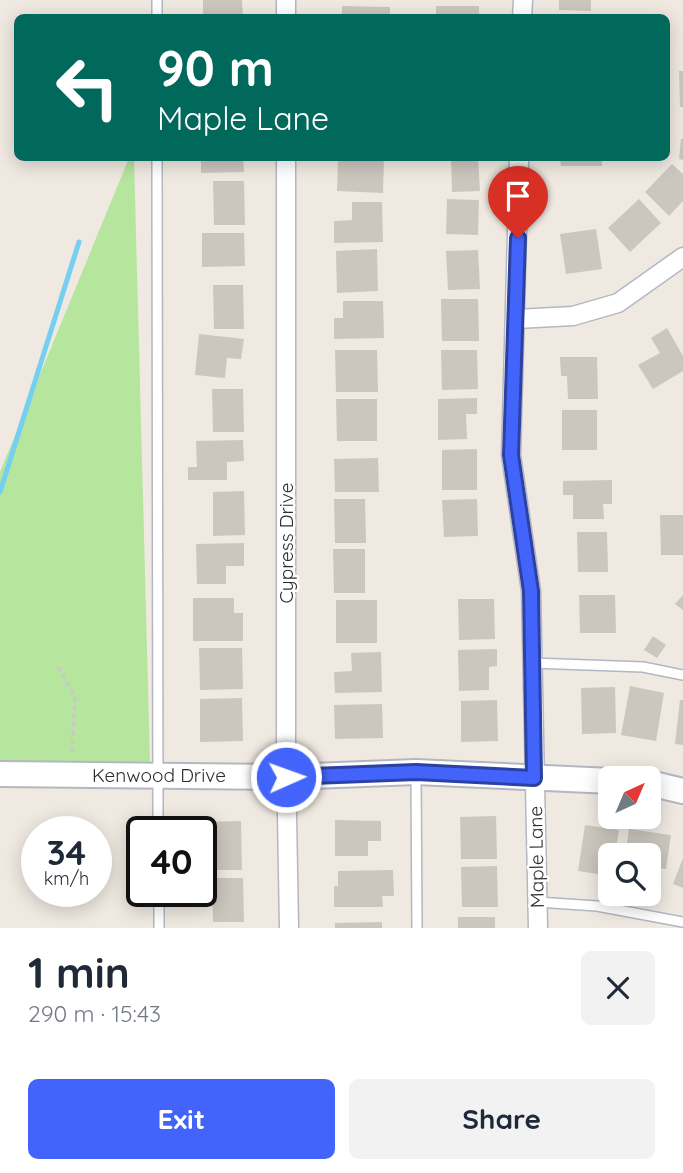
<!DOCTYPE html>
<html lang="en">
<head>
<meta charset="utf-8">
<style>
	:root { --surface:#fff; --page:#f2f2f3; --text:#1f2937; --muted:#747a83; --accent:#4264fb }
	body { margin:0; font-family:Quicksand,sans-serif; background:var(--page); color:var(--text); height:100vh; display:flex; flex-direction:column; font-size:26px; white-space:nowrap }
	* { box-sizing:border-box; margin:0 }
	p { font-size:23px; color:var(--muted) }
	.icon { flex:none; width:38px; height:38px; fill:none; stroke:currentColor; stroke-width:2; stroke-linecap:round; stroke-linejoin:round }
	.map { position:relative; height:928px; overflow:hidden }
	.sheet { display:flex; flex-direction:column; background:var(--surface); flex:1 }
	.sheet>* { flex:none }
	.top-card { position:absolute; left:14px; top:14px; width:656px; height:147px; border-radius:10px; box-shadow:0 4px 18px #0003; background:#00695c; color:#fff; overflow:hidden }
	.needle { width:46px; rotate:44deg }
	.fabs { position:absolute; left:598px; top:766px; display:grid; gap:14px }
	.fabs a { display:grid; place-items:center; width:63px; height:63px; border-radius:10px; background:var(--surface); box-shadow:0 4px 18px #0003; font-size:35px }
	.speed { position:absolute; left:21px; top:816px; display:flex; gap:14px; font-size:35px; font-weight:700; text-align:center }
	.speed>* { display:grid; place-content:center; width:91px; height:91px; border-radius:50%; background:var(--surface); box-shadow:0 4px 18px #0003; line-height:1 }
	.speed small { font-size:18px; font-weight:400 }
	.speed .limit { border:4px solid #111; border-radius:10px; background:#fff; color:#111 }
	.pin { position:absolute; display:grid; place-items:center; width:60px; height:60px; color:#fff; margin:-72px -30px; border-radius:50% 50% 50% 0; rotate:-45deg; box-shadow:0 0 7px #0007 }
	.pin .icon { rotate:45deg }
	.me { position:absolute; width:77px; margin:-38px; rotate:88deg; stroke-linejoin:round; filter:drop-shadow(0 0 5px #0008) }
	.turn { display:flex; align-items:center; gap:24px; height:147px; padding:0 28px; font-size:32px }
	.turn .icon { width:91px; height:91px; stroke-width:2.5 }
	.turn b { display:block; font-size:49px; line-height:60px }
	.round { display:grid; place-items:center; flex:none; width:74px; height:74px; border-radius:10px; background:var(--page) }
	.overview { display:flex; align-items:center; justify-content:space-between; height:119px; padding:0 28px }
	h1 { font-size:42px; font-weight:700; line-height:52px }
	.cta { display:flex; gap:14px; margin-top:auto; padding:14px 28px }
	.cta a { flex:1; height:80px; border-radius:10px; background:var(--accent); color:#fff; font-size:28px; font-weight:700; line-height:80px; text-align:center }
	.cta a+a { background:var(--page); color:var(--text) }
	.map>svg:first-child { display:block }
	.green { fill:#b6e59e }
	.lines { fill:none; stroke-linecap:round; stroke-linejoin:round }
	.stream { stroke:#75cff0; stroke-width:5 }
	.building { fill:#cbc7bf }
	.lane-casing { stroke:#b4b7c1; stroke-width:12 }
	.street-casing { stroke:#b4b7c1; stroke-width:21 }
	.secondary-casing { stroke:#b4b7c1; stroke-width:28 }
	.path { stroke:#c9c9c9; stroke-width:3.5; stroke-dasharray:5 3.5; stroke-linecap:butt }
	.lane { stroke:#fff; stroke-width:9 }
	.street { stroke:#fff; stroke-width:18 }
	.secondary { stroke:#fff; stroke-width:24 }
	.route-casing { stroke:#2b41a3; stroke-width:18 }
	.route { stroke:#4264fb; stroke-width:12 }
	.labels { text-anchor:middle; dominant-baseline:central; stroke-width:5; stroke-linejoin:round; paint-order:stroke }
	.street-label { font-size:19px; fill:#2e2e2e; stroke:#fff }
</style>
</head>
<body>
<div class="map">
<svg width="683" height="928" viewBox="0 0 683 928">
	<rect width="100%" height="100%" fill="#efe9e1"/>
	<!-- green -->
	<path class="green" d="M129,158H134L150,763L0,762V472Z"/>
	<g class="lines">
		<!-- stream -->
		<path class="stream" d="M0,492L79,242"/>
	</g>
	<!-- building -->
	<g class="building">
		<path d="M203,0H242L243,18H203Z"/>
		<path d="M559,0H591V11L559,10Z"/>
		<path d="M342,6L390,7V18H342Z"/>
		<rect x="436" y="6" width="43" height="12"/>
		<path d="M679,71H683V107H680Z"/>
		<path d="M681,139H683V160L679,159Z"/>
		<path d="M201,158H243L244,172L201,173Z"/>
		<path d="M338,158H384L383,193L337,191Z"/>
		<path d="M451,158H478L480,191L452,192Z"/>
		<path d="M560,158H602V166H561Z"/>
		<path d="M672,164L683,174V201L669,216L645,192Z"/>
		<path d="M213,181H244L245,225H214Z"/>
		<path d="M447,199L479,200L478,235L446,234Z"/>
		<path d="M639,199L661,223L630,252L608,228Z"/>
		<path d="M352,202H382L383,242L334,243V221L352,220Z"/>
		<path d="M596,229L602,269L566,274L560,234Z"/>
		<path d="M202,233H244L245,266L202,267Z"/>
		<path d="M377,249L378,291L337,293L336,251Z"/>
		<path d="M478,250L480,289L448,290L446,251Z"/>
		<path d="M213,285H243L244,329H214Z"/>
		<path d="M441,299H478L479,341H442Z"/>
		<path d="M343,301H383L384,338L334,339V318H343Z"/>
		<path d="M667,328L683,356V371L653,389L638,365L660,353L651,338Z"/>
		<path d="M199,334L244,339L241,359L227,358L225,378L195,375Z"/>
		<path d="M335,350H377L378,392H336Z"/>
		<path d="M441,350H477L478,389L442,390Z"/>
		<path d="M560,357H597L598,399H568L567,376H561Z"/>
		<path d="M212,389H243L244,432H213Z"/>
		<path d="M477,398V414H466L467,439L438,440V399Z"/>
		<path d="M336,399H377V441H337Z"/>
		<rect x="562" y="410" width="35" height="40"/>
		<path d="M243,440L244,461L227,462V480H188V467H197L196,441Z"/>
		<path d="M477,449V490H442V450Z"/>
		<path d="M378,458L379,492H335L334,459Z"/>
		<path d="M612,480V504H603L604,519H573V495H563V481Z"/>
		<path d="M244,491L245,535L213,536V492Z"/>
		<path d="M334,499H365L366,543H335Z"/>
		<path d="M477,499L478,536L444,537L442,500Z"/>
		<path d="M660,515H683V555H661Z"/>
		<path d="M577,532H607L608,572H578Z"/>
		<path d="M244,543V566H226V584H197L196,544Z"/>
		<path d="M333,549H365V593H334Z"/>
		<path d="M579,595H615L616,633H580Z"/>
		<path d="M683,595V610L675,604Z"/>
		<path d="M193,598H234V613H243V641H193Z"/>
		<path d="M458,599H494L495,639L459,640Z"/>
		<rect x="336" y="600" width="41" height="43"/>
		<path d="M653,636L666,645L657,658L644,650Z"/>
		<path d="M199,648H242L243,689L200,690Z"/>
		<path d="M497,649V666L489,667V690L459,691L458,650Z"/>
		<path d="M381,652L382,692L335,693L334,672L352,671L351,653Z"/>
		<path d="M630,686L664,693L656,741L621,735Z"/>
		<path d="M615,687L616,733L582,734L581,688Z"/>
		<path d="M242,698L243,741L200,742V699Z"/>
		<path d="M497,700L498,741L461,742V701Z"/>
		<path d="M680,700H683V745L675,744Z"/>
		<path d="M382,704L383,738L335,739L334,705Z"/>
		<path d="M496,816L497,859H461L460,817Z"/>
		<path d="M335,820L381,821V841H368V856H335Z"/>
		<path d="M241,821L242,870H201L200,822Z"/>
		<path d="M585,825L619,830L615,856H611V876L578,871Z"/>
		<path d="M629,829L671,835L666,869L649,867V856H625Z"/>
		<path d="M683,858V888L673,884Z"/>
		<path d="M497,866L498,907H462L461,867Z"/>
		<path d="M393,870L394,896H382L383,907H334V886H338V871Z"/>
		<path d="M212,878H243L244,922H213Z"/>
		<rect x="458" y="917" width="37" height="11"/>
		<path d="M382,922V928H335V923Z"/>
	</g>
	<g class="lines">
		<!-- lane casing -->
		<g class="lane-casing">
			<g id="lane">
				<path d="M157,0V18"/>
				<path d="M157,158L158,831"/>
				<path d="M532,663L643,667L683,675"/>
				<path d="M416,774L417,928"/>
				<path d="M159,891V928"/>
				<path d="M537,902L597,906L683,922"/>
			</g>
		</g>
		<!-- street casing -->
		<g class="street-casing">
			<g id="street">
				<path d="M286,18V0"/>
				<path d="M522,18L523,0"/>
				<path d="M286,158V758L289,928"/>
				<path d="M519,158L511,455L531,591L538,928"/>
				<path d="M516,319L573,316L618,303L683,257"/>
			</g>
		</g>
		<!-- secondary casing -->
		<g class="secondary-casing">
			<g id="secondary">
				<path d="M0,774L286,777L416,772L611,781"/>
				<path d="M649,783L683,791"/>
			</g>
		</g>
		<!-- path -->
		<path class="path" d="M58,667L75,697L72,754"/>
		<!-- lane -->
		<use href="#lane" class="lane"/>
		<!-- street -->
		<use href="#street" class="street"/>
		<!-- secondary -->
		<use href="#secondary" class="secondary"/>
	</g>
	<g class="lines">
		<!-- route casing -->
		<g class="route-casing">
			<path id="route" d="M286,777L416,772L534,778L531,591L511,455L518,238"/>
		</g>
		<!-- route -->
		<use href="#route" class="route"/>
	</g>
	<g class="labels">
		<!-- street labels -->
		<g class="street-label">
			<text transform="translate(286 543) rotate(-90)">Cypress Drive</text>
			<text x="159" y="775">Kenwood Drive</text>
			<text transform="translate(536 857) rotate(-91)">Maple Lane</text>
		</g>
	</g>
</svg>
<div class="fabs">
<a><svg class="needle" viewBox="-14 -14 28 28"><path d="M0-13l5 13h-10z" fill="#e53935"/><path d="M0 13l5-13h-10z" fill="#747a83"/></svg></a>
<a><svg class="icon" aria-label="search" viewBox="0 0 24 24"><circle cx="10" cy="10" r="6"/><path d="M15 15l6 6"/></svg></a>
</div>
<div class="speed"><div>34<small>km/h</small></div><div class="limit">40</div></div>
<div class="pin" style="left:518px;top:238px;background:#d93025"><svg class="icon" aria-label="arrive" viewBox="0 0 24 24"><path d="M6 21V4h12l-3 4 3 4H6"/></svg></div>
<svg class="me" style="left:286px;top:777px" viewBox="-20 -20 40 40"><circle r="17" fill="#4264fb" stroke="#fff" stroke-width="3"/><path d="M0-11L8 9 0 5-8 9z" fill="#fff"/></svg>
<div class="top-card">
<div class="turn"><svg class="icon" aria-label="left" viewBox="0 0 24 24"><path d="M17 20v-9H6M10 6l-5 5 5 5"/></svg><div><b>90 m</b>Maple Lane</div></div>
</div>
</div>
<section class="sheet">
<div class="overview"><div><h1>1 min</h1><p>290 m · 15:43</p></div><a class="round"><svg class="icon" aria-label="close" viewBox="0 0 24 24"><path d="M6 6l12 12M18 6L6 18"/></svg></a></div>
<div class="cta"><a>Exit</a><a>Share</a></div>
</section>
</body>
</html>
